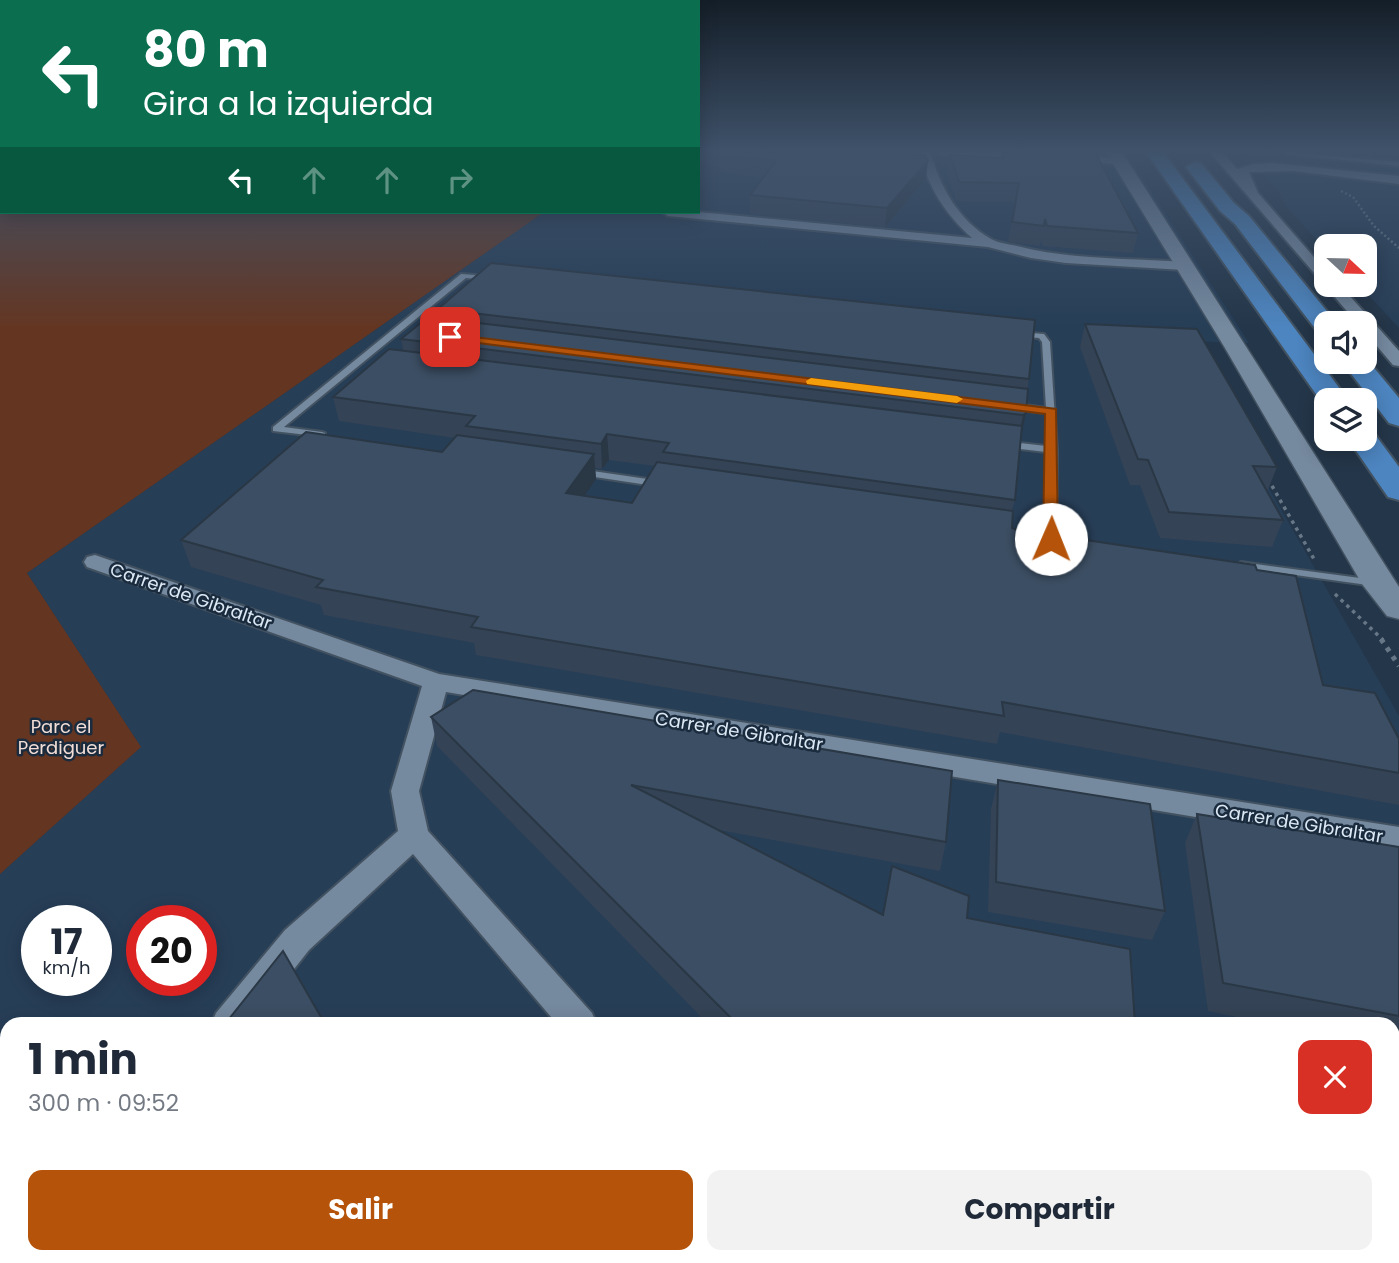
<!DOCTYPE html>
<html lang="es">
<head>
<meta charset="utf-8">
<style>
	:root { --surface:#fff; --page:#f2f2f3; --text:#1f2937; --muted:#747a83; --accent:#b45309 }
	body { margin:0; font-family:Poppins,sans-serif; background:var(--page); color:var(--text); height:100vh; display:flex; flex-direction:column; font-size:26px; white-space:nowrap }
	* { box-sizing:border-box; margin:0 }
	p { font-size:23px; color:var(--muted) }
	.icon { flex:none; width:38px; height:38px; fill:none; stroke:currentColor; stroke-width:2; stroke-linecap:round; stroke-linejoin:round }
	.map { position:relative; flex:1; overflow:hidden }
	.side { position:absolute; left:0px; top:1017px; width:1400px; height:247px; display:flex; flex-direction:column; background:var(--surface); border-radius:21px 21px 0 0; box-shadow:0 4px 18px #0003 }
	.side>* { flex:none }
	.hud { position:absolute; left:0px; top:0px; width:700px; height:214px; box-shadow:0 4px 18px #0003; background:#0b6e4f; color:#fff; overflow:hidden }
	.needle { width:46px; rotate:112deg }
	.controls { position:absolute; left:1314px; top:234px; display:grid; gap:14px }
	.controls a { display:grid; place-items:center; width:63px; height:63px; border-radius:14px; background:var(--surface); box-shadow:0 4px 18px #0003; font-size:35px }
	.speed { position:absolute; left:21px; top:905px; display:flex; gap:14px; font-size:35px; font-weight:700; text-align:center }
	.speed>* { display:grid; place-content:center; width:91px; height:91px; border-radius:50%; background:var(--surface); box-shadow:0 4px 18px #0003; line-height:1 }
	.speed small { font-size:18px; font-weight:400 }
	.speed .limit { border:10px solid #d22; background:#fff; color:#111 }
	.pin { position:absolute; display:grid; place-items:center; width:60px; height:60px; color:#fff; margin:-30px; border-radius:14px; box-shadow:0 4px 10px #0006 }
	.me { position:absolute; width:77px; margin:-38px; rotate:1deg; stroke-linejoin:round; filter:drop-shadow(0 0 5px #0008) }
	.turn { display:flex; align-items:center; gap:24px; height:147px; padding:0 28px; font-size:32px }
	.turn .icon { width:91px; height:91px; stroke-width:2.5 }
	.turn b { display:block; font-size:49px; line-height:60px }
	.lanes { display:flex; align-items:center; height:66px; padding:0 28px; background:#0003; justify-content:center; gap:35px; direction:ltr }
	.lanes .off { opacity:.35 }
	.round { display:grid; place-items:center; flex:none; width:74px; height:74px; border-radius:14px; background:var(--page) }
	.headline { display:flex; align-items:center; justify-content:space-between; height:119px; padding:0 28px }
	h1 { font-size:42px; font-weight:700; line-height:52px }
	.primary-button { display:flex; gap:14px; margin-top:auto; padding:14px 28px }
	.primary-button a { flex:1; height:80px; border-radius:14px; background:var(--accent); color:#fff; font-size:28px; font-weight:700; line-height:80px; text-align:center }
	.primary-button a+a { background:var(--page); color:var(--text) }
	.map>svg:first-child { display:block }
	.built { fill:#273e57; fill-rule:evenodd }
	.green { fill:#643622 }
	.lines { fill:none; stroke-linecap:round; stroke-linejoin:round }
	.lane-casing { stroke:#425261; stroke-width:4 }
	.street-casing { stroke:#425261; stroke-width:4 }
	.secondary-casing { stroke:#425261; stroke-width:3 }
	.highway-casing { stroke:#425261; stroke-width:4 }
	.path-far2 { stroke:#677787; stroke-width:2.5; stroke-dasharray:2 2.5; stroke-linecap:butt }
	.path-far1 { stroke:#677787; stroke-width:3.5; stroke-dasharray:3.5 4.5; stroke-linecap:butt }
	.path { stroke:#677787; stroke-width:5; stroke-dasharray:4.5 6; stroke-linecap:butt }
	.lane { fill:#75899f; fill-rule:evenodd }
	.street { fill:#75899f; fill-rule:evenodd }
	.secondary { fill:#75899f; fill-rule:evenodd }
	.highway { fill:#4d85c0; fill-rule:evenodd }
	.wall { fill:#344355; fill-rule:evenodd }
	.shaded-wall { fill:#2a3745 }
	.building { fill:#3c4e63; stroke:#2a3745; stroke-width:2 }
	.route { fill:#b45309; stroke:#753606; stroke-width:2 }
	.slow { fill:#f59e0b }
	.labels { text-anchor:middle; dominant-baseline:central; stroke-width:5; stroke-linejoin:round; paint-order:stroke }
	.street-label { font-size:18px; fill:#dce8f4; stroke:#1a2b3e }
	.park-label { font-size:18px; fill:#f2ded7; stroke:#1a2b3e }
</style>
</head>
<body>
<div class="map">
<svg width="1399" height="1263" viewBox="0 0 1399 1263">
	<rect width="100%" height="100%" fill="#243649"/>
	<!-- built -->
	<g class="built">
		<path d="M698,152H1126L1249,343L1185,341L1399,716V1263H0V874L141,747L27,573L544,212H698ZM37,920H96V980H37ZM142,920H201V980H142ZM7,1024H1393V1256H7Z"/>
		<path d="M1238,152H1399V328L1359,285H1365V247H1326V250L1286,206L1279,191L1260,173L1266,171L1264,167L1244,160Z"/>
	</g>
	<!-- green -->
	<path class="green" d="M0,152L2,212H544L27,573L141,747L0,874Z"/>
	<g class="lines">
		<!-- lane casing -->
		<g class="lane-casing">
			<g id="lane">
				<path d="M1284,152L1399,162V166L1286,154Z"/>
				<path d="M461,274L490,276L494,278L490,280L466,278L284,427L322,432L325,433V437L273,431V427Z"/>
				<path d="M1017,332L1044,334L1050,342L1057,450L1056,539L1051,542L1046,539V452L1004,447L999,444L1004,441L1046,446V413L1011,409L1006,406L1011,403L1046,408L1042,342L1039,338L1017,336Z"/>
				<path d="M579,469L661,481L666,484L661,487L575,474V470Z"/>
				<path d="M1241,562L1375,580L1381,583L1375,586L1237,567L1235,565Z"/>
			</g>
		</g>
		<!-- street casing -->
		<g class="street-casing">
			<g id="street">
				<path d="M919,152H930C940,186 958,220 991,239C998,243 1008,244 1017,246C1071,260 1129,258 1184,262L1191,266L1184,270L1066,263L1031,258L988,247L668,216L662,212H698L972,238C945,214 928,187 919,152Z"/>
				<path d="M935,152H999L1120,158L1126,161L1120,164L941,155Z"/>
				<path d="M1210,152H1222L1237,169L1254,164L1272,163L1399,176V184L1294,171L1249,172L1258,193L1326,271V285H1340L1399,351V366L1393,365L1365,332V324H1358Z"/>
				<path d="M95,555L439,674L1399,827V851L446,692L419,791L428,831L592,1013L597,1024H557L413,854L309,950L251,1024H211L216,1013L285,930L398,831L391,791L422,686L87,567L84,562L87,557Z"/>
				<path d="M609,1256H651L649,1263H607Z"/>
				<path d="M757,1256H801L804,1263H760Z"/>
			</g>
		</g>
		<!-- secondary casing -->
		<g class="secondary-casing">
			<path id="secondary" d="M1106,152H1122L1399,587V619L1387,616L1362,584L1225,348Z"/>
		</g>
		<!-- highway casing -->
		<g class="highway-casing">
			<g id="highway">
				<path d="M1146,152H1163L1349,401H1326L1325,407Z"/>
				<path d="M1195,162L1201,163L1234,203L1249,216L1335,321L1337,324H1326V333L1317,331L1235,224L1220,211L1189,171L1186,167Z"/>
				<path d="M1365,357L1399,398V426L1389,423L1342,362H1365Z"/>
				<path d="M1365,430L1374,433L1399,467V500L1388,497L1348,439H1365Z"/>
			</g>
		</g>
		<!-- path-far2 -->
		<path class="path-far2" d="M1341,191L1353,197L1374,226L1399,248"/>
		<!-- path-far1 -->
		<g class="path-far1">
			<path d="M1268,479L1314,559"/>
			<path d="M1335,594L1383,640"/>
		</g>
		<!-- path -->
		<path class="path" d="M1381,639L1399,666"/>
		<!-- lane -->
		<use href="#lane" class="lane"/>
		<!-- street -->
		<use href="#street" class="street"/>
		<!-- secondary -->
		<use href="#secondary" class="secondary"/>
		<!-- highway -->
		<use href="#highway" class="highway"/>
	</g>
	<!-- wall -->
	<g class="wall">
		<path d="M699,152H919L918,155L926,179L885,227L750,214V195L764,178L723,172V168L699,165Z"/>
		<path d="M1002,152H1095L1138,233L1133,253L1043,246L1041,240L1040,246L1008,242L1016,202L956,201L947,173L950,155L1001,158Z"/>
		<path d="M438,309L1029,379L1021,434L1015,500L1012,510V528L1018,530L1257,570L1323,685L1399,739V805L1000,732L997,744L476,655L474,643L324,615L321,605L191,567L181,540L442,452L455,438L339,421L333,397L403,350L401,339L439,319ZM609,460L655,466L632,503L584,495L596,479L595,468L602,469Z"/>
		<path d="M1085,324L1277,467L1267,492L1283,520L1272,547L1160,538L1140,485H1130L1080,347Z"/>
		<path d="M431,717L946,842L940,871L719,830L883,915L967,918L1135,1024H708L437,746Z"/>
		<path d="M998,780L1165,911L1152,940L988,912L991,809Z"/>
		<path d="M1197,814L1399,847V1049L1393,1048V1024H1271L1208,1011L1185,843Z"/>
		<path d="M936,1256H1153V1263H942Z"/>
		<path d="M1244,1256H1393L1399,1263H1245Z"/>
	</g>
	<!-- shaded-wall -->
	<g class="shaded-wall">
		<path d="M928,161L926,179L885,227L887,208Z"/>
		<path d="M1026,413L1021,438L1018,440L1023,415Z"/>
		<path d="M607,434L609,460L602,469L601,444Z"/>
		<path d="M594,454L596,479L569,519L566,493Z"/>
	</g>
	<!-- building -->
	<g class="building">
		<path d="M728,152H889L925,156L928,161L887,208L750,195L776,161L723,155Z"/>
		<path d="M1002,152H1095L1138,233L1047,226L1045,219L1044,226L1012,222L1019,183L959,182L950,155L1003,158Z"/>
		<path d="M491,263L1035,320L1029,379L438,309Z"/>
		<path d="M428,317L1028,389L1026,413L1023,415L401,339Z"/>
		<path d="M1085,324L1197,329L1277,467L1253,466L1283,520L1169,512L1148,460L1138,459Z"/>
		<path d="M389,349L1022,426L1015,500L663,452L669,443L607,434L601,444L466,426L475,416L333,397Z"/>
		<path d="M306,432L442,452L457,435L594,454L566,493L632,503L657,462L1013,511L1012,528L1018,530L1255,565L1257,570L1296,576L1323,685L1375,693L1399,739V773L1002,702L1004,716L471,627L478,617L316,587L323,580L181,540Z"/>
		<path d="M473,690L952,771L946,842L631,785L883,915L892,866L969,896L967,918L1130,949L1135,1024H737L431,717Z"/>
		<path d="M998,780L1150,804L1165,911L996,882Z"/>
		<path d="M1197,814L1399,847V1016L1223,983Z"/>
		<path d="M283,951L325,1024H225Z"/>
		<path d="M1393,1074L1399,1076V1263H1335L1310,1256H1393Z"/>
		<path d="M38,1256H494L498,1263H33Z"/>
		<path d="M970,1256H1153V1263H977Z"/>
	</g>
	<!-- sky -->
	<linearGradient id="sky" x2="0" y2="1"><stop stop-color="#141e28"/><stop offset="0.46" stop-color="#3f526a"/><stop offset="1" stop-color="#3f526a" stop-opacity="0"/></linearGradient>
	<rect width="1399" height="328" fill="url(#sky)"/>
	<!-- route -->
	<path class="route" d="M450,334L1056,409L1058,539L1051,544L1043,539L1045,414L447,339V335Z"/>
	<!-- slow -->
	<path class="slow" d="M811,378L957,396L963,399L957,403L807,384L806,381Z"/>
	<g class="labels">
		<!-- street labels -->
		<g class="street-label">
			<text transform="translate(191 596) rotate(19)">Carrer de Gibraltar</text>
			<text transform="translate(739 731) rotate(9)">Carrer de Gibraltar</text>
			<text transform="translate(1299 823) rotate(9)">Carrer de Gibraltar</text>
		</g>
		<!-- park labels -->
		<g class="park-label">
			<text x="61" y="726">Parc el<tspan x="61" dy="21">Perdiguer</tspan></text>
		</g>
	</g>
</svg>
<div class="controls">
<a><svg class="needle" viewBox="-14 -14 28 28"><path d="M0-13l5 13h-10z" fill="#e53935"/><path d="M0 13l5-13h-10z" fill="#747a83"/></svg></a>
<a><svg class="icon" aria-label="sound" viewBox="0 0 24 24"><path d="M4 9h4l5-4v14l-5-4H4zM17 9q2 3 0 6"/></svg></a>
<a><svg class="icon" aria-label="layers" viewBox="0 0 24 24"><path d="M12 4l9 5-9 5-9-5zM3 14l9 5 9-5"/></svg></a>
</div>
<div class="speed"><div>17<small>km/h</small></div><div class="limit">20</div></div>
<div class="pin" style="left:450px;top:337px;background:#d93025"><svg class="icon" aria-label="arrive" viewBox="0 0 24 24"><path d="M6 21V4h12l-3 4 3 4H6"/></svg></div>
<svg class="me" style="left:1051px;top:539px" viewBox="-20 -20 40 40"><circle r="19" fill="#fff"/><path d="M0-13L10 11 0 6-10 11z" fill="#b45309"/></svg>
<div class="hud">
<div class="turn"><svg class="icon" aria-label="left" viewBox="0 0 24 24"><path d="M17 20v-9H6M10 6l-5 5 5 5"/></svg><div><b>80 m</b>Gira a la izquierda</div></div>
<div class="lanes"><svg class="icon" aria-label="left" viewBox="0 0 24 24"><path d="M17 20v-9H6M10 6l-5 5 5 5"/></svg><svg class="icon off" aria-label="ahead" viewBox="0 0 24 24"><path d="M12 20V5M6 11l6-6 6 6"/></svg><svg class="icon off" aria-label="ahead" viewBox="0 0 24 24"><path d="M12 20V5M6 11l6-6 6 6"/></svg><svg class="icon off" aria-label="right" viewBox="0 0 24 24"><path d="M7 20v-9h11M14 6l5 5-5 5"/></svg></div>
</div>
<section class="side">
<div class="headline"><div><h1>1 min</h1><p>300 m · 09:52</p></div><a class="round" style="background:#d93025;color:#fff"><svg class="icon" aria-label="close" viewBox="0 0 24 24"><path d="M6 6l12 12M18 6L6 18"/></svg></a></div>
<div class="primary-button"><a>Salir</a><a>Compartir</a></div>
</section>
</div>
</body>
</html>
